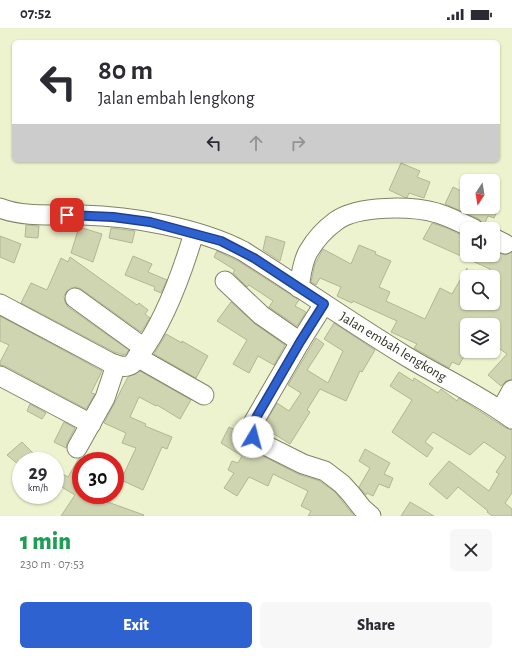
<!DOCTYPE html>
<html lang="en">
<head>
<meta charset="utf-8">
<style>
	:root { --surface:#fff; --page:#f7f7f7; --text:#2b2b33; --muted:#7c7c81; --accent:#2f62d1 }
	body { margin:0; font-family:"Alegreya Sans",sans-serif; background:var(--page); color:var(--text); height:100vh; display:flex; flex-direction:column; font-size:15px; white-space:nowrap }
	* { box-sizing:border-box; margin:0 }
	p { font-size:13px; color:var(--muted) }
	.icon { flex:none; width:22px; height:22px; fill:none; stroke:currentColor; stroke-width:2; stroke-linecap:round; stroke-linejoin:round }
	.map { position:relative; height:488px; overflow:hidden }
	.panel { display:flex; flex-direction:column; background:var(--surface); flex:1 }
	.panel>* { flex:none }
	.banner { position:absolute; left:12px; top:12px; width:488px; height:122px; border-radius:6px; box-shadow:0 1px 3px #0004; background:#fff; color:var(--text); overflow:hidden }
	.needle { width:26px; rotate:192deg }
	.fabs { position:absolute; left:460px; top:146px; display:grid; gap:8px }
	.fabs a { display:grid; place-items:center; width:40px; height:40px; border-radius:6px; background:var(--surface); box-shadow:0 1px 3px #0004; font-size:20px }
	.speed { position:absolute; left:12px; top:424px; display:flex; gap:8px; font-size:20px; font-weight:700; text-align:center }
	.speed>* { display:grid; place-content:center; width:52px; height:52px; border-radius:50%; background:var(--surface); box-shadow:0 1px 3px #0004; line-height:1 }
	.speed small { font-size:10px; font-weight:400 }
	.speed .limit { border:6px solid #d22; background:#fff; color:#111 }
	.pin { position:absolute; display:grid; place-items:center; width:34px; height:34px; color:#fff; margin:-17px; border-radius:8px; box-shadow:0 2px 6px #0006 }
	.me { position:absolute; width:44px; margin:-22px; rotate:8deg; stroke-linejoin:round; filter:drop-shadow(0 0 3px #0008) }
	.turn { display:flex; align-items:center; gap:14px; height:84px; padding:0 20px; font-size:18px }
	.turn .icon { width:52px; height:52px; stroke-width:2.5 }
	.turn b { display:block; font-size:28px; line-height:34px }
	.lanes { display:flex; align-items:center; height:38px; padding:0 20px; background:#0003; justify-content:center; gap:20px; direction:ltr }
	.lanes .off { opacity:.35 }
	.round { display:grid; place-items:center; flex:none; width:42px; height:42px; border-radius:6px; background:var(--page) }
	.head { display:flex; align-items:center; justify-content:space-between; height:68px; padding:0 20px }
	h1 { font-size:24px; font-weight:800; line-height:30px; color:#1e9e55 }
	.cta { display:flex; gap:8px; margin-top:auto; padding:8px 20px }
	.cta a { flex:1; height:46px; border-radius:6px; background:var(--accent); color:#fff; font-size:16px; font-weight:800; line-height:46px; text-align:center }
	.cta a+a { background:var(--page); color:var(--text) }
	.status { display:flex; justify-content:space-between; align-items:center; height:28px; padding:0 20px; background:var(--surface); direction:ltr }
	.status svg { height:11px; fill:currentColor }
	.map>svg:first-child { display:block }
	.building { fill:#cfd4b1; stroke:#b2b694 }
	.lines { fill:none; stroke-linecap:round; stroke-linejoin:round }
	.minor-casing { stroke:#818464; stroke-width:21 }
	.minor { stroke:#fff; stroke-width:19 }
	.route-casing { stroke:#1f4088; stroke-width:10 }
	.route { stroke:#2f62d1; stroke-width:7 }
	.labels { text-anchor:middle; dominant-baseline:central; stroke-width:3; stroke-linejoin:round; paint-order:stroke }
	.street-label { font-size:14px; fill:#323325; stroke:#fff }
</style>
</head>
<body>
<div class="status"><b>07:52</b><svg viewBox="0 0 49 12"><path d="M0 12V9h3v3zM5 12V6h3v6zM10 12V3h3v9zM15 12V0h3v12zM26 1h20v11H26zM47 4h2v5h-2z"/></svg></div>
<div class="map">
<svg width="512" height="488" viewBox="0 0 512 488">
	<rect width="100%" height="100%" fill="#eef3cf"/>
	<!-- building -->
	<g class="building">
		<path d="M401,135L420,143L417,149L430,154L424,170L409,165L407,170L404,169L389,162Z"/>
		<path d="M453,159L467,166V179H499L494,190L488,188L484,197L479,191L445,176Z"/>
		<path d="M432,195L447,200L467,210V227H493V222L505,227L512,224V351L506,353L501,358L488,347L507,326L493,316V297H467V323L459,337L452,334L449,340L414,320L417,316L391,304L397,293L353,273L352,275L337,268L341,259L320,250L316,257L311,254L315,236L323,221L351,236L359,217L376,224L375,226L391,233L379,259L390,264L386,273L425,291L440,260L452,266L467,240V280L470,275H493V249H486L490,241L423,211Z"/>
		<path d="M26,197L39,198L38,210L25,209Z"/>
		<path d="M79,199L102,206L93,234L71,225Z"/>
		<path d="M111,200L135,203L132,215L109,210Z"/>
		<path d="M0,208L21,216L14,235L0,229Z"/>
		<path d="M266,208L285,214L280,233L263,222Z"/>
		<path d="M217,223L238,233L299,272L295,278L306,284L297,298L269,279L273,273L249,257L247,259L233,245L235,242L214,229Z"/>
		<path d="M133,228L152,236L148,244L167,252L161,265L154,262L155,259L125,247Z"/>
		<path d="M70,229L137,277L139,275L148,282L145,286L150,290L141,304L81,261L77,259L71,260L66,264L64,268L65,274L68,279L129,322L125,327L114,324L21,275L31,255L47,262L61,230L68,234Z"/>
		<path d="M231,274L255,296L285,317L274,337L258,328L249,345L233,336L247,312L217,293Z"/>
		<path d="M0,288L102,343L91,365L95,366L86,381L5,338L0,337V334L9,317L0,313Z"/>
		<path d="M334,295L375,322L362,344L360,343L346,373L320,361L307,382L310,384L290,416L263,399L277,375L289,383L301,365L288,357L316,310L324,316L307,342L328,355L343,323L324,311Z"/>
		<path d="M166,306L182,315V313L208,328L196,350L154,326Z"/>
		<path d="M140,343L191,372L180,391L157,377L156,378L139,369L130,389L146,396L145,398L172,409L167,421L162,419L143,462L121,452L136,420L122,415L126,405L104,395L128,349Z"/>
		<path d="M399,344L413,353L414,350L438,365L441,361L457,373L459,370L506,400L512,402V465L505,475L512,481V488H492L487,484L488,483L458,459L447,471L429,456L449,433L489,463L499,446L496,444L506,429L484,414L470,427L433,404L425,414L433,420L427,429L392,404L412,372L390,358Z"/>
		<path d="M30,376L46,385L42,391L27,383Z"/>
		<path d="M64,394L75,400L67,415L66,420L54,414Z"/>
		<path d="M229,399L241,405L242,412L246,418L259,426L298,446L320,453L335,464L354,488H308L311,483L301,478L308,463L273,446L268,458L249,449L237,468L224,460L234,445L228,442L232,433L238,435L242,428L221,415Z"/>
		<path d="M22,414L33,425L24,433H21V435L19,437L7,427Z"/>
		<path d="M365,421L390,435L384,446L393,450L389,460L379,456L373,468L367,465L366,467L359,459L370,440L359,433Z"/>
		<path d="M79,430H81V467H108L105,473L144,487L143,488H61L75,467L55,455V451L59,444L68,449Z"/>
		<path d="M410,474L434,488H401Z"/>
	</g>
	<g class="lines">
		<!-- minor casing -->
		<g class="minor-casing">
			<g id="minor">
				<path d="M0,180C26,190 54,186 82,187C131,188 199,200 243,223C297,257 350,294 404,327C440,349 479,366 512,391"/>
				<path d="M493,210L505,216"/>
				<path d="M225,253L261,287L300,314"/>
				<path d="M299,260C301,248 302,235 308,224C315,212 325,201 336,193C358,177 412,178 437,185C450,189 462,195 474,201"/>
				<path d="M75,270L144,320"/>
				<path d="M0,276L109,334C116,337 125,341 132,336C135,333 137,329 140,326C165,293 182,245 194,205"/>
				<path d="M324,276L300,314L253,395L251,401L253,409L265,417L303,436L325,443L342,456L351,466L362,480L371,488"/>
				<path d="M137,329L204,367"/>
				<path d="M0,348L91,396"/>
				<path d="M501,382L512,362"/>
				<path d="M77,420L105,370L116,337"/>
			</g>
		</g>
		<!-- minor -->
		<use href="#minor" class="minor"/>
	</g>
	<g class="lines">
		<!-- route casing -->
		<g class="route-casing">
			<path id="route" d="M67,187L113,189L150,194L221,213L254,230L324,276L300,314L253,395C252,400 250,404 253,409"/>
		</g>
		<!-- route -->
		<use href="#route" class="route"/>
	</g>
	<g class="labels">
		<!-- street labels -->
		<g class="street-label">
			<text transform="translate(393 319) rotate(31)">Jalan embah lengkong</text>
		</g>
	</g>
</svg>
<div class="fabs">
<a><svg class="needle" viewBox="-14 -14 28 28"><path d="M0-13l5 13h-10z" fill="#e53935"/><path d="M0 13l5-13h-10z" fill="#7c7c81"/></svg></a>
<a><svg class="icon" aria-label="sound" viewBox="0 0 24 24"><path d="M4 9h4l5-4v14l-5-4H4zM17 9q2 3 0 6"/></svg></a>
<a><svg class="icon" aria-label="search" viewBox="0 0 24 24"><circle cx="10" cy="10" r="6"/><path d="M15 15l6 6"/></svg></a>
<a><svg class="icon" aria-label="layers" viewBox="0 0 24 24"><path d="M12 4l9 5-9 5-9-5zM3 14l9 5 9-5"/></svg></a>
</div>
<div class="speed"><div>29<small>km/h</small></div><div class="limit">30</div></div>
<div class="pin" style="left:67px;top:187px;background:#d93025"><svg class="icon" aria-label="arrive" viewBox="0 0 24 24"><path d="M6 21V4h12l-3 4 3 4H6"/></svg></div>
<svg class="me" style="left:253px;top:409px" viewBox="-20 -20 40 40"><circle r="19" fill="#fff"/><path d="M0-13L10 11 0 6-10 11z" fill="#2f62d1"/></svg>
<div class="banner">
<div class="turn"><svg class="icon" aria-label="left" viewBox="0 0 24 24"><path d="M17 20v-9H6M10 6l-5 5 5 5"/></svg><div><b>80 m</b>Jalan embah lengkong</div></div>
<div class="lanes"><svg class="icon" aria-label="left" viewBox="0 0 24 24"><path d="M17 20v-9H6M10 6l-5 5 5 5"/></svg><svg class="icon off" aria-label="ahead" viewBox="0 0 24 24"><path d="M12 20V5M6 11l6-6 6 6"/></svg><svg class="icon off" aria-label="right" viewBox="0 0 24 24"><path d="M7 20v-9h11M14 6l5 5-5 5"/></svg></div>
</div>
</div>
<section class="panel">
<div class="head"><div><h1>1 min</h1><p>230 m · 07:53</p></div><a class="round"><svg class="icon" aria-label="close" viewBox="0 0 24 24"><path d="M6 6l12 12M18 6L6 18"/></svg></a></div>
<div class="cta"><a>Exit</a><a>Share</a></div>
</section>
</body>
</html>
